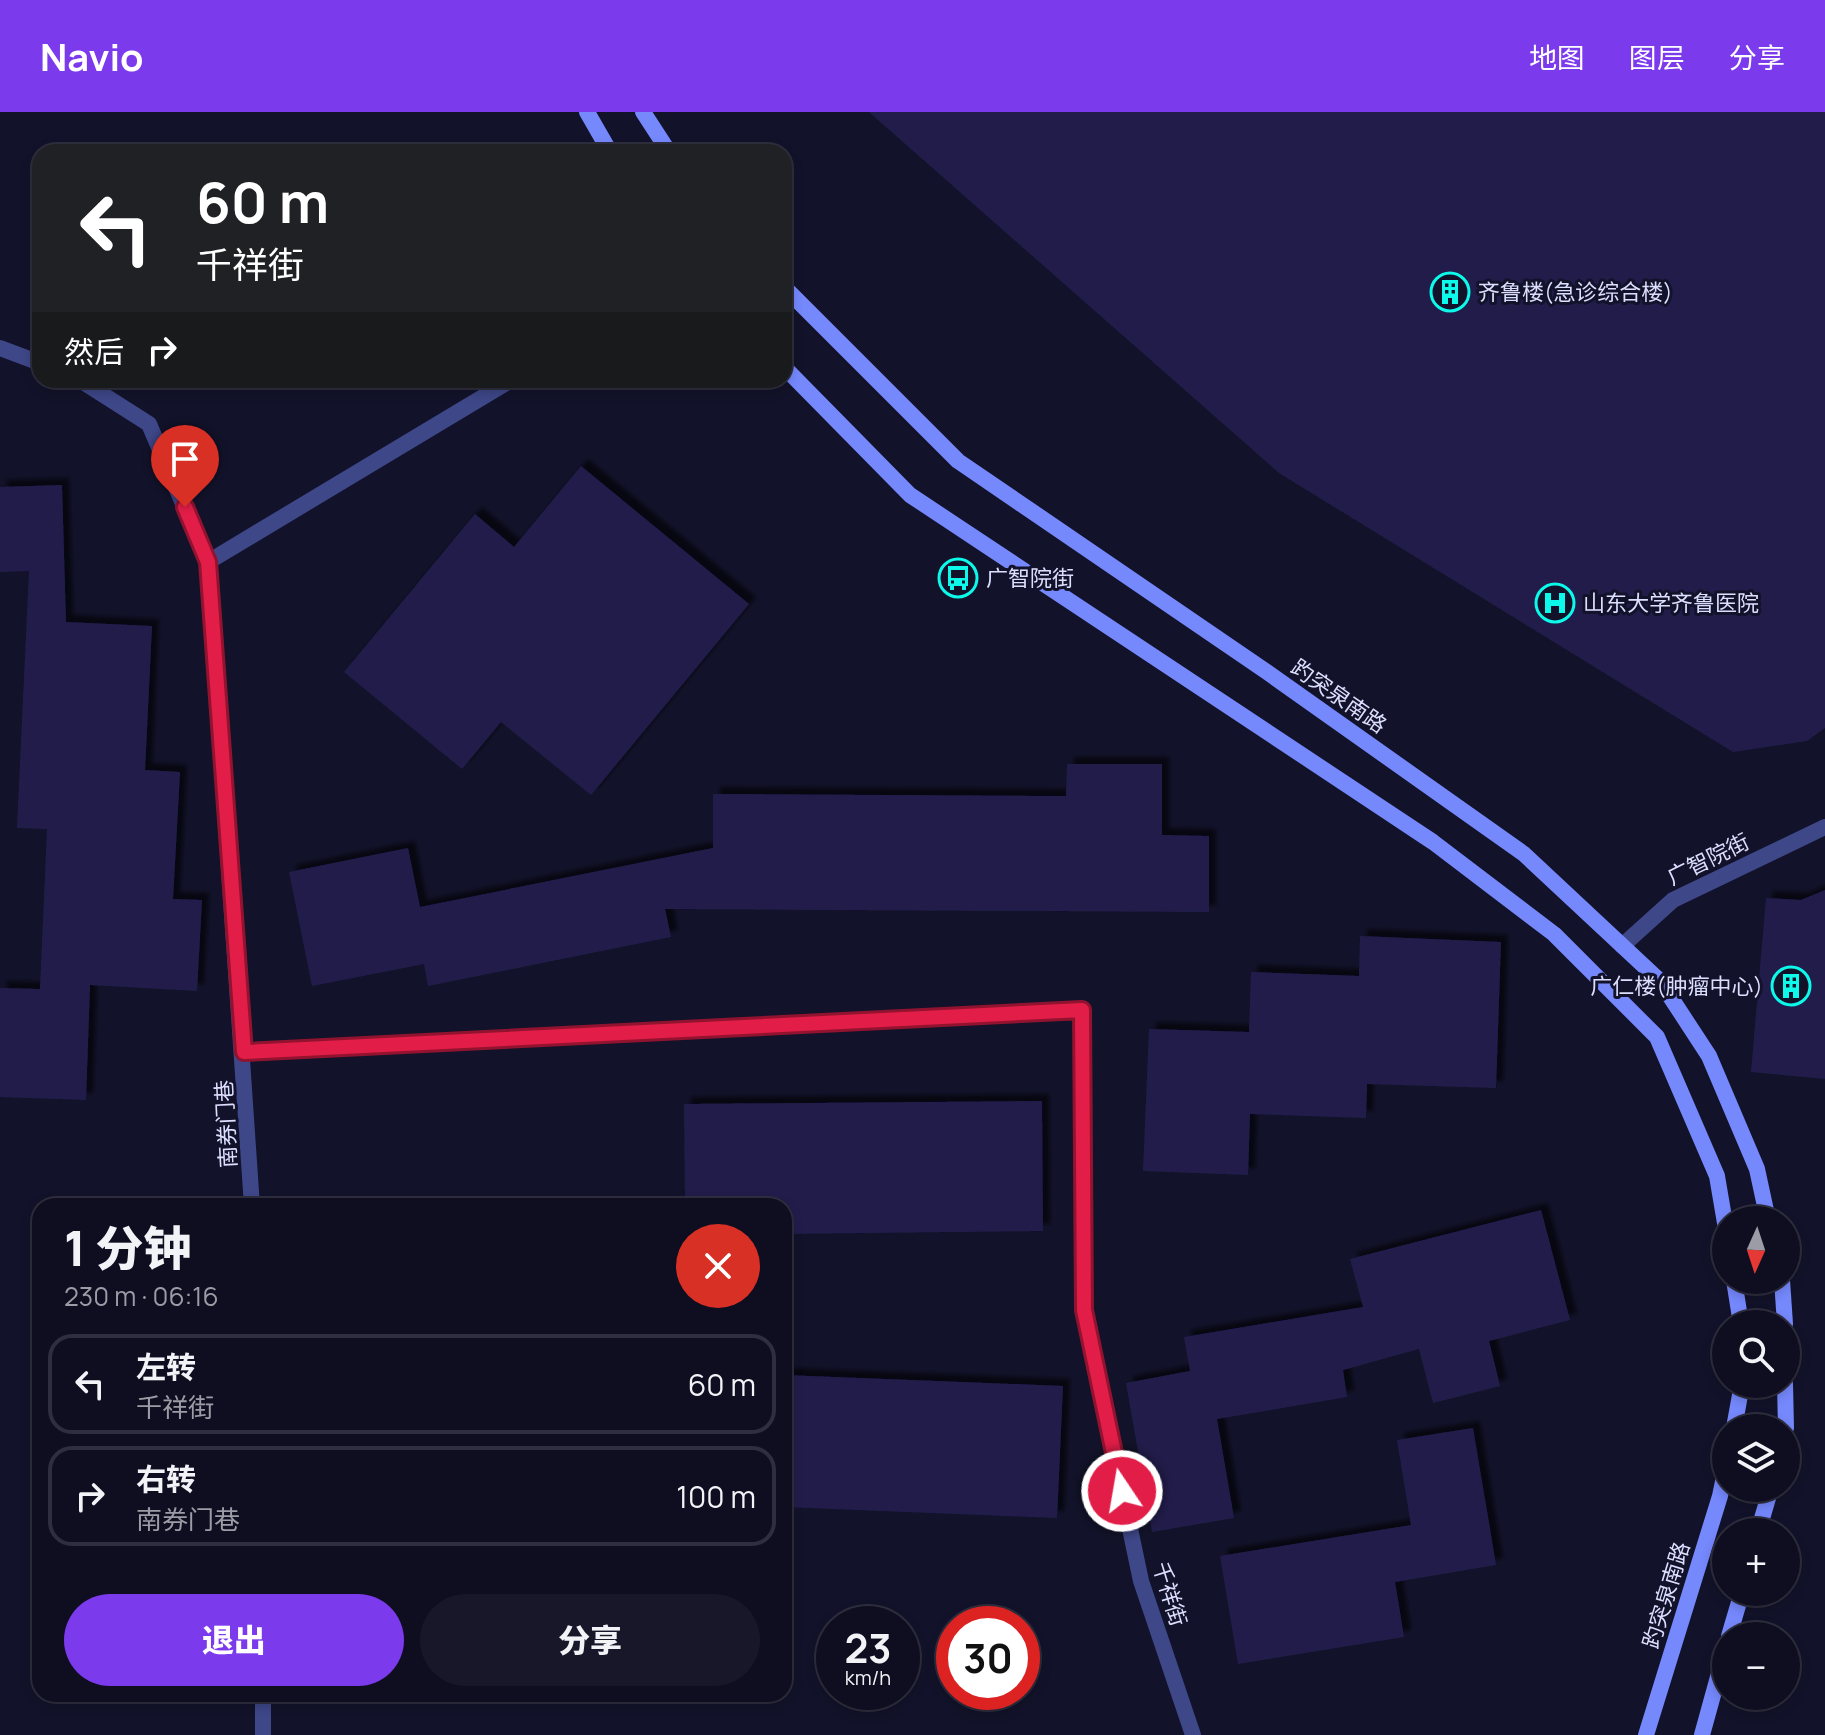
<!DOCTYPE html>
<html lang="zh">
<head>
<meta charset="utf-8">
<style>
	:root { --surface:#0e0e20; --page:#171729; --text:#f1f3f6; --muted:#9b9ca5; --line:#2e2e3e; --accent:#7c3aed }
	body { margin:0; font-family:Manrope,"Noto Sans SC",sans-serif; background:var(--page); color:var(--text); height:100vh; display:flex; flex-direction:column; font-size:30px; white-space:nowrap }
	* { box-sizing:border-box; margin:0 }
	p { font-size:26px; color:var(--muted) }
	.icon { flex:none; width:44px; height:44px; fill:none; stroke:currentColor; stroke-width:2; stroke-linecap:round; stroke-linejoin:round }
	.map { position:relative; flex:1; overflow:hidden }
	.details { position:absolute; left:32px; top:1086px; width:760px; height:504px; display:flex; flex-direction:column; background:var(--surface); border-radius:24px; box-shadow:0 4px 12px #0003,0 0 0 2px var(--line) }
	.details>* { flex:none }
	.top-card { position:absolute; left:32px; top:32px; width:760px; height:244px; border-radius:24px; box-shadow:0 4px 12px #0003,0 0 0 2px var(--line); background:#202124; color:#fff; overflow:hidden }
	.needle { width:52px; rotate:183deg }
	.controls { position:absolute; left:1712px; top:1094px; display:grid; gap:16px }
	.controls a { display:grid; place-items:center; width:88px; height:88px; border-radius:50%; background:var(--surface); box-shadow:0 4px 12px #0003,0 0 0 2px var(--line); font-size:40px }
	.speed { position:absolute; left:816px; top:1494px; display:flex; gap:16px; font-size:40px; font-weight:700; text-align:center }
	.speed>* { display:grid; place-content:center; width:104px; height:104px; border-radius:50%; background:var(--surface); box-shadow:0 4px 12px #0003,0 0 0 2px var(--line); line-height:1 }
	.speed small { font-size:20px; font-weight:400 }
	.speed .limit { border:12px solid #d22; background:#fff; color:#111 }
	.pin { position:absolute; display:grid; place-items:center; width:68px; height:68px; color:#fff; margin:-82px -34px; border-radius:50% 50% 50% 0; rotate:-45deg; box-shadow:0 0 8px #0007 }
	.pin .icon { rotate:45deg }
	.me { position:absolute; width:88px; margin:-44px; rotate:348deg; stroke-linejoin:round; filter:drop-shadow(0 0 6px #0008) }
	.turn { display:flex; align-items:center; gap:28px; height:168px; padding:0 32px; font-size:36px }
	.turn .icon { width:104px; height:104px; stroke-width:2.5 }
	.turn b { display:block; font-size:56px; line-height:68px }
	.then { display:flex; align-items:center; height:76px; padding:0 32px; background:#0003; gap:16px; font-size:30px }
	.round { display:grid; place-items:center; flex:none; width:84px; height:84px; border-radius:42px; background:var(--page) }
	.overview { display:flex; align-items:center; justify-content:space-between; height:136px; padding:0 32px }
	h1 { font-size:48px; font-weight:800; line-height:60px }
	.cta { display:flex; gap:16px; margin-top:auto; padding:16px 32px }
	.cta a { flex:1; height:92px; border-radius:48px; background:var(--accent); color:#fff; font-size:32px; font-weight:800; line-height:92px; text-align:center }
	.cta a+a { background:var(--page); color:var(--text) }
	ul { padding:0; list-style:none }
	li { display:flex; align-items:center; gap:24px; height:100px; margin:0 16px 12px; padding:0 16px; border:4px solid var(--line); border-radius:24px }
	li div { flex:1 }
	li b { display:block; font-size:30px }
	li em { font-style:normal }
	header { display:flex; align-items:center; gap:48px; box-sizing:border-box; height:112px; padding:0 40px; background:var(--accent); color:#fff }
	header strong { font-size:38px }
	nav { display:flex; gap:44px; margin-inline-start:auto; font-size:28px }
	.map>svg:first-child { display:block }
	.building { fill:#201e4b; filter:url(#shadow) }
	.lines { fill:none; stroke-linecap:round; stroke-linejoin:round }
	.lane { stroke:#3e4788; stroke-width:16 }
	.street { stroke:#3e4788; stroke-width:16 }
	.secondary { stroke:#7588fc; stroke-width:16 }
	.route-casing { stroke:#92132f; stroke-width:20 }
	.route { stroke:#e11d48; stroke-width:14 }
	.labels { text-anchor:middle; dominant-baseline:central; stroke-width:6; stroke-linejoin:round; paint-order:stroke }
	.poi-label { font-size:22px; fill:#dcdefe; stroke:#12122a; text-anchor:start }
	.street-label { font-size:22px; fill:#dcdefe; stroke:#12122a }
</style>
</head>
<body>
<header>
<strong>Navio</strong>
<nav><a>地图</a><a>图层</a><a>分享</a></nav>
</header>
<div class="map">
<svg width="1825" height="1623" viewBox="0 0 1825 1623">
	<defs>
		<filter id="shadow"><feDropShadow dx="7" dy="-7" stdDeviation="2" flood-color="#0009"/></filter>
	</defs>
	<rect width="100%" height="100%" fill="#12122a"/>
	<!-- building -->
	<g class="building">
		<path d="M869,0H1825V616L1807,629L1733,640L1279,361Z"/>
		<path d="M581,354L749,492L591,683L501,610L462,657L344,560L475,402L514,435Z"/>
		<path d="M62,373L66,510L152,514L145,658L180,660L173,787L202,788L197,879L90,873L86,988L0,985V876L40,877L47,717L17,716L29,459L0,460V375Z"/>
		<path d="M1067,652H1162V723L1209,724V800L665,797L671,825L428,874L424,852L312,874L289,760L408,736L420,795L713,736V682L1066,684Z"/>
		<path d="M1825,778V967L1751,960L1766,786L1801,788Z"/>
		<path d="M1360,824L1501,830L1496,976L1367,972L1366,1006L1250,1002L1248,1063L1143,1059L1149,917L1249,920L1251,860L1359,864Z"/>
		<path d="M1042,989L1043,1119L784,1122V1094H685L684,992Z"/>
		<path d="M1541,1098L1570,1208L1489,1229L1500,1274L1433,1291L1419,1237L1343,1258L1347,1285L1217,1307L1234,1406L1152,1420L1126,1271L1190,1259L1184,1225L1363,1195L1350,1147Z"/>
		<path d="M784,1263L1063,1274L1057,1406L784,1395Z"/>
		<path d="M1473,1316L1496,1453L1395,1470L1404,1525L1238,1552L1220,1444L1411,1413L1397,1328Z"/>
	</g>
	<g class="lines">
		<!-- lane -->
		<path class="lane" d="M1622,834L1673,788L1825,715"/>
		<!-- street -->
		<g class="street">
			<path d="M0,236L40,251"/>
			<path d="M80,268L149,312L208,450L252,1094"/>
			<path d="M208,450L511,268"/>
			<path d="M244,940L1082,898L1084,1198L1141,1469L1193,1623"/>
			<path d="M263,1623V1582"/>
		</g>
		<!-- secondary -->
		<g class="secondary">
			<path d="M587,0L610,40"/>
			<path d="M643,0L669,40"/>
			<path d="M784,175L958,349L1267,560L1524,742L1660,869L1709,944L1757,1057L1768,1108"/>
			<path d="M784,255L910,383L1433,730L1554,822L1657,925L1717,1064L1726,1117"/>
			<path d="M1734,1168L1741,1212"/>
			<path d="M1782,1168L1785,1212"/>
			<path d="M1785,1272L1786,1316"/>
			<path d="M1734,1316L1742,1272"/>
			<path d="M1758,1420L1771,1376"/>
			<path d="M1729,1524L1742,1480"/>
			<path d="M1646,1623L1720,1384L1726,1355"/>
			<path d="M1702,1623L1726,1536"/>
		</g>
	</g>
	<g class="lines">
		<!-- route casing -->
		<g class="route-casing">
			<path id="route" d="M185,395L208,450L244,940L1082,898L1084,1198L1122,1379"/>
		</g>
		<!-- route -->
		<use href="#route" class="route"/>
	</g>
	<!-- icons -->
	<defs>
		<g id="building-ring" transform="scale(2)"><circle r="9.5" fill="#12122a" stroke="#0df9ea" stroke-width="1.5"/><path d="M-4-6H4V6H1V3H-1V6H-4ZM-2.5-4.3h1.7v1.8h-1.7ZM.8-4.3h1.7v1.8H.8ZM-2.5-1h1.7V.8h-1.7ZM.8-1h1.7V.8H.8Z" fill="#0df9ea"/></g>
		<g id="bus-ring" transform="scale(2)"><circle r="9.5" fill="#12122a" stroke="#0df9ea" stroke-width="1.5"/><path d="M-5-6H5V4H4V6H2V4H-2V6H-4V4H-5ZM-3.5-4V0h7V-4ZM-3.5 1.2v1.5H-2V1.2ZM2 1.2v1.5H3.5V1.2Z" fill="#0df9ea"/></g>
		<g id="hospital-ring" transform="scale(2)"><circle r="9.5" fill="#12122a" stroke="#0df9ea" stroke-width="1.5"/><path d="M-5-5h3v3.5h4V-5h3V5h-3V1.5h-4V5h-3Z" fill="#0df9ea"/></g>
	</defs>
	<g fill-rule="evenodd">
		<use href="#building-ring" x="1450" y="180"/>
		<use href="#bus-ring" x="958" y="466"/>
		<use href="#hospital-ring" x="1555" y="491"/>
		<use href="#building-ring" x="1791" y="874"/>
	</g>
	<g class="labels">
		<!-- poi labels -->
		<g class="poi-label">
			<text x="1478" y="180">齐鲁楼(急诊综合楼)</text>
			<text x="986" y="466">广智院街</text>
			<text x="1583" y="491">山东大学齐鲁医院</text>
			<text x="1763" y="874" text-anchor="end">广仁楼(肿瘤中心)</text>
		</g>
		<!-- street labels -->
		<g class="street-label">
			<text transform="translate(1339 584) rotate(35)">趵突泉南路</text>
			<text transform="translate(1708 747) rotate(-26)">广智院街</text>
			<text transform="translate(226 1012) rotate(-93)">南券门巷</text>
			<text transform="translate(1170 1482) rotate(73)">千祥街</text>
			<text transform="translate(1666 1483) rotate(-73)">趵突泉南路</text>
		</g>
	</g>
</svg>
<div class="controls">
<a><svg class="needle" viewBox="-14 -14 28 28"><path d="M0-13l5 13h-10z" fill="#e53935"/><path d="M0 13l5-13h-10z" fill="#9b9ca5"/></svg></a>
<a><svg class="icon" aria-label="search" viewBox="0 0 24 24"><circle cx="10" cy="10" r="6"/><path d="M15 15l6 6"/></svg></a>
<a><svg class="icon" aria-label="layers" viewBox="0 0 24 24"><path d="M12 4l9 5-9 5-9-5zM3 14l9 5 9-5"/></svg></a>
<a>+</a>
<a>−</a>
</div>
<div class="speed"><div>23<small>km/h</small></div><div class="limit">30</div></div>
<div class="pin" style="left:185px;top:395px;background:#d93025"><svg class="icon" aria-label="arrive" viewBox="0 0 24 24"><path d="M6 21V4h12l-3 4 3 4H6"/></svg></div>
<svg class="me" style="left:1122px;top:1379px" viewBox="-20 -20 40 40"><circle r="17" fill="#e11d48" stroke="#fff" stroke-width="3"/><path d="M0-11L8 9 0 5-8 9z" fill="#fff"/></svg>
<div class="top-card">
<div class="turn"><svg class="icon" aria-label="left" viewBox="0 0 24 24"><path d="M17 20v-9H6M10 6l-5 5 5 5"/></svg><div><b>60 m</b>千祥街</div></div>
<div class="then">然后<svg class="icon" aria-label="right" viewBox="0 0 24 24"><path d="M7 20v-9h11M14 6l5 5-5 5"/></svg></div>
</div>
<section class="details">
<div class="overview"><div><h1>1 分钟</h1><p>230 m · 06:16</p></div><a class="round" style="background:#d93025;color:#fff"><svg class="icon" aria-label="close" viewBox="0 0 24 24"><path d="M6 6l12 12M18 6L6 18"/></svg></a></div>
<ul>
<li><svg class="icon" aria-label="left" viewBox="0 0 24 24"><path d="M17 20v-9H6M10 6l-5 5 5 5"/></svg><div><b>左转</b><p>千祥街</p></div><em>60 m</em></li>
<li><svg class="icon" aria-label="right" viewBox="0 0 24 24"><path d="M7 20v-9h11M14 6l5 5-5 5"/></svg><div><b>右转</b><p>南券门巷</p></div><em>100 m</em></li>
</ul>
<div class="cta"><a>退出</a><a>分享</a></div>
</section>
</div>
</body>
</html>
